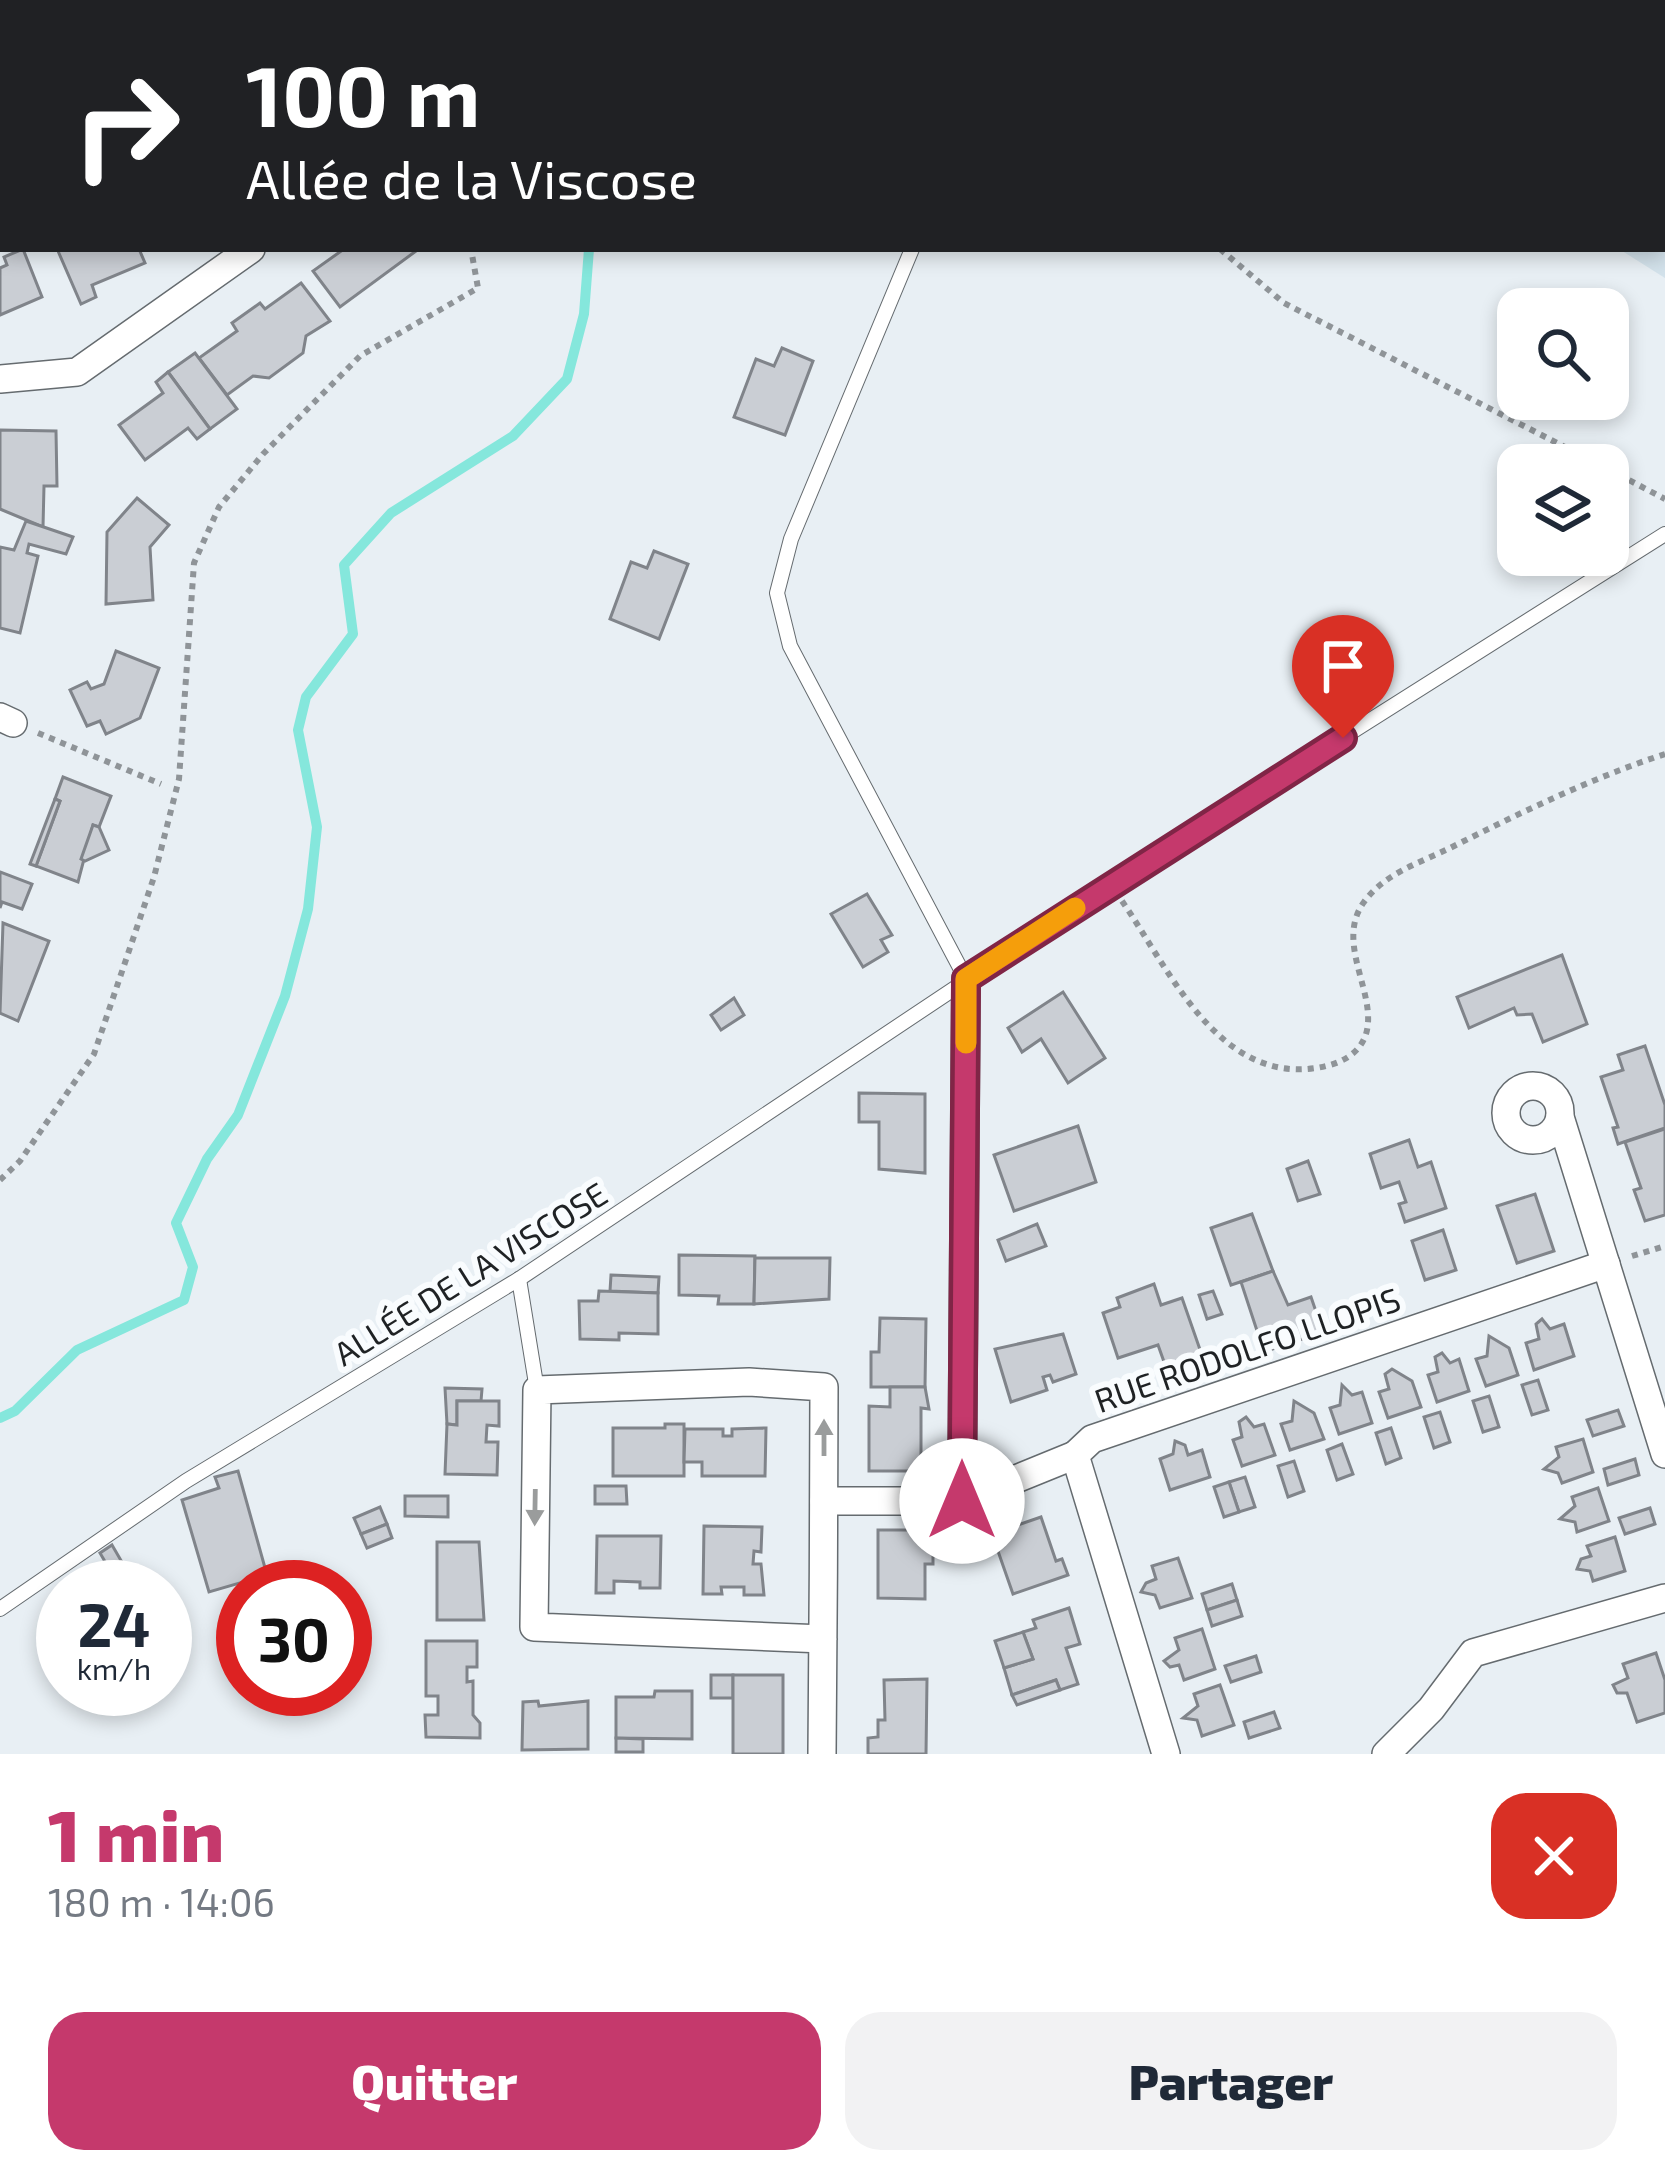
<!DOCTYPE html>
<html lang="fr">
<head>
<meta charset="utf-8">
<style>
	:root { --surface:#fff; --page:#f2f2f3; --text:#1f2937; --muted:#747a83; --accent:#c5396c }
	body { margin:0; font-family:"Exo 2",sans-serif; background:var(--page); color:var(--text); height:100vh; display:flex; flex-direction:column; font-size:45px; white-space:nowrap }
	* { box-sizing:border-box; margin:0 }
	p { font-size:39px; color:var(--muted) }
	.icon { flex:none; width:66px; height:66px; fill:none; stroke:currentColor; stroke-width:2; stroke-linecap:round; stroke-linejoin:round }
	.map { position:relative; height:1754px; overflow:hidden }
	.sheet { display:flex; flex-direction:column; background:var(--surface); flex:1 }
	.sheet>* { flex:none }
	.top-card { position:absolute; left:0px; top:0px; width:1665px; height:252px; box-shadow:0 6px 18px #0003; background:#202124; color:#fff; overflow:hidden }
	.buttons { position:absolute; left:1497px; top:288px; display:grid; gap:24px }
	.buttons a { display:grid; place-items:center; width:132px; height:132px; border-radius:24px; background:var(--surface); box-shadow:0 6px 18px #0003; font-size:60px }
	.speed { position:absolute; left:36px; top:1560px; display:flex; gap:24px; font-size:60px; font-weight:700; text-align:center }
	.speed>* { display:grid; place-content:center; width:156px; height:156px; border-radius:50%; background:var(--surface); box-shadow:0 6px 18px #0003; line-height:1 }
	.speed small { font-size:30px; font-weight:400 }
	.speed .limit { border:18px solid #d22; background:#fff; color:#111 }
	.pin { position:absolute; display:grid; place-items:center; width:102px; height:102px; color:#fff; margin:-123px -51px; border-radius:50% 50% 50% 0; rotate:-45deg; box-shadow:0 0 12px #0007 }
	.pin .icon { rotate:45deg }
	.me { position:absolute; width:132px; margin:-66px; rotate:0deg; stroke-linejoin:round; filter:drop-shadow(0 0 9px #0008) }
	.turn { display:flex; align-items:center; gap:42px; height:252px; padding:0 48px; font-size:54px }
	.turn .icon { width:156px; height:156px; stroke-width:2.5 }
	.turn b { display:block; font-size:84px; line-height:102px }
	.round { display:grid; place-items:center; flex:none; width:126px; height:126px; border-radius:36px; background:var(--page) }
	.summary { display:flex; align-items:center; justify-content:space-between; height:204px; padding:0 48px }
	h1 { font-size:72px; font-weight:800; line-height:90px; color:var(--accent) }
	.primary-button { display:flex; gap:24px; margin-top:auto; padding:24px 48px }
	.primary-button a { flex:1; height:138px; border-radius:36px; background:var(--accent); color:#fff; font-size:48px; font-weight:800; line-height:138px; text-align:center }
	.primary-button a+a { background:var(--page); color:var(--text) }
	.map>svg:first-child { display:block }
	.built { fill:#d3e2eb }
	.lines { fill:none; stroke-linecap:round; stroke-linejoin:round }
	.stream { stroke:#85e7dc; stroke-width:10 }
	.building { fill:#caced4; stroke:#80848a; stroke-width:3 }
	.service-casing { stroke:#656b6f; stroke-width:16 }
	.minor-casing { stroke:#656b6f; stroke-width:30 }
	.path { stroke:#8f9498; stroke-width:6; stroke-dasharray:6 6; stroke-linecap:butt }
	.service { stroke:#fff; stroke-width:14 }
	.minor { stroke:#fff; stroke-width:27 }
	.oneway { fill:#9a9c9c }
	.route-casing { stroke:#802546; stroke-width:30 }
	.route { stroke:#c5396c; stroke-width:21 }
	.slow { stroke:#f59e0b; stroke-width:21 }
	.labels { text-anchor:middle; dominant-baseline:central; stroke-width:12; stroke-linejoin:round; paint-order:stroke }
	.street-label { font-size:33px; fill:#1f2224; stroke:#f9fcfe }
</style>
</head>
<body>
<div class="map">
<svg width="1665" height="1754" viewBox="0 0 1665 1754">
	<rect width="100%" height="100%" fill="#e8eff4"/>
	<!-- built -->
	<path class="built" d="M1219,0H1665V278L1619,249H1662V3Z"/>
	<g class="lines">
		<!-- stream -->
		<g class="stream">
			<path d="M632,3L639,0"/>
			<path d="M0,1418L15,1411L77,1350L184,1300L193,1267L176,1223L207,1159L238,1115L285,996L308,909L317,827L298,730L306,697L353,634L344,565L391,513L513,436L567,379L584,314L589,249"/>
		</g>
	</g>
	<!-- building -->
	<g class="building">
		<path d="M23,249L42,297L0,315V268L7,265L4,257Z"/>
		<path d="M64,249H139L145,263L92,285L96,297L81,304L58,251Z"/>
		<path d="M344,249H415L416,251L340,307L313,271Z"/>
		<path d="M301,283L330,321L306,336L303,353L269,378L253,376L227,395L199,358L237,331L232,323L260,303L265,309Z"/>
		<path d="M782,348L813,361L785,435L734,417L756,359L774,366Z"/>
		<path d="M195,353L237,409L210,429L168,372Z"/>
		<path d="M168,372L210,429L197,439L188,428L145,460L119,425L163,393L156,382Z"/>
		<path d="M0,430L56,431L57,486H44L43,527L0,509Z"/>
		<path d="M137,498L169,525L150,547L153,600L106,604L107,532Z"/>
		<path d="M26,521L73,537L66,554L29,544L27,553L38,556L20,633L0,628V547L14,550Z"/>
		<path d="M654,551L688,564L659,639L610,619L631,562L647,568Z"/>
		<path d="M116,651L159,668L140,718L106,734L100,721L87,726L70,690L87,682L91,689L104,684Z"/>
		<path d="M63,777L111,796L99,827L93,825L78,882L36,866L60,801L55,799Z"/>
		<path d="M55,799L60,801L36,866L30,864Z"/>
		<path d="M93,825L99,827L109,850L85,861L81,859Z"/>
		<path d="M0,872L32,884L22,909L2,902L0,908Z"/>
		<path d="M867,894L892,935L881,940L888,952L863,967L831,914Z"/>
		<path d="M3,923L49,941L18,1021L0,1013Z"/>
		<path d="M1562,955L1587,1024L1543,1042L1532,1014L1517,1015L1514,1008L1469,1028L1457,997Z"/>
		<path d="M1063,992L1105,1058L1068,1083L1041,1039L1022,1052L1008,1028Z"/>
		<path d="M734,998L744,1015L721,1030L711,1015Z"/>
		<path d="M1645,1046L1665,1105V1128L1618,1144L1613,1128L1618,1127L1601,1077L1623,1070L1618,1055Z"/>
		<path d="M859,1093L925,1094V1173L879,1169V1122H859Z"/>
		<path d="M1078,1126L1096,1182L1014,1211L994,1155Z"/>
		<path d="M1665,1129V1215L1645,1221L1634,1190L1641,1188L1625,1142Z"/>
		<path d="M1409,1140L1418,1167L1431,1162L1446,1208L1405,1222L1399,1204L1406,1202L1399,1182L1381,1188L1370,1154Z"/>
		<path d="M1308,1161L1320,1194L1298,1201L1287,1169Z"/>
		<path d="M1535,1194L1554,1251L1517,1263L1497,1206Z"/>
		<path d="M1252,1214L1273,1271L1231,1285L1211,1228Z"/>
		<path d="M1037,1224L1046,1246L1006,1261L998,1240Z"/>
		<path d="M1443,1230L1456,1270L1425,1280L1412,1241Z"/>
		<path d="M679,1255L755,1256L754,1304H718L719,1296L679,1295Z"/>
		<path d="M755,1258H830L829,1299L754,1304Z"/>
		<path d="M1273,1271L1288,1305L1311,1297L1323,1332L1264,1352L1241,1282Z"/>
		<path d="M611,1275L659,1277L658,1293L610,1291Z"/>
		<path d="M1154,1284L1161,1305L1182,1298L1204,1361L1168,1373L1158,1345L1118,1358L1103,1313L1120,1307L1117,1298Z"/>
		<path d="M599,1291L658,1293V1334L619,1333V1340L580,1339L579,1301H598Z"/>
		<path d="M1213,1291L1222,1314L1207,1319L1199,1295Z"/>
		<path d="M880,1318L926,1319L925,1387H871V1352H879Z"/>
		<path d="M1542,1319L1550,1329L1564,1324L1574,1356L1534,1370L1526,1343L1539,1339L1536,1324Z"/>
		<path d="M1063,1334L1076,1374L1053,1382L1050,1375L1043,1377L1047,1390L1011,1402L995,1349Z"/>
		<path d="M1489,1336L1509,1348L1518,1375L1486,1386L1476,1359L1487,1356Z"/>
		<path d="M1442,1353L1450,1363L1459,1359L1469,1391L1437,1402L1428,1375L1438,1372L1435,1357Z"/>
		<path d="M1392,1369L1412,1381L1421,1407L1388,1418L1379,1392L1389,1389L1385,1374Z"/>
		<path d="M1538,1380L1548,1410L1532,1415L1522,1385Z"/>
		<path d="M1342,1385L1352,1395L1362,1392L1372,1423L1339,1434L1330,1408L1340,1405Z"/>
		<path d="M890,1387H925L929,1409L921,1408V1471H869V1406L890,1407Z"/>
		<path d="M445,1388L482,1389L481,1401H457V1425L447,1424Z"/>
		<path d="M1489,1396L1499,1427L1483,1432L1473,1401Z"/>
		<path d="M457,1401H499V1426L487,1425L486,1442H498L497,1475L445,1474L447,1424L457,1425Z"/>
		<path d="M1294,1401L1314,1413L1324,1439L1290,1450L1281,1424L1292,1421Z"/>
		<path d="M1618,1410L1624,1426L1593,1436L1587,1420Z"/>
		<path d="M1440,1412L1450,1442L1434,1448L1424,1417Z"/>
		<path d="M1246,1417L1254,1427L1264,1424L1275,1455L1242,1466L1233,1440L1242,1437L1239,1422Z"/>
		<path d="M665,1424H684V1476H613V1428H665Z"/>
		<path d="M766,1428L765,1476H702V1462H684L685,1429H723V1436H732V1429Z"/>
		<path d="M1391,1428L1401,1458L1386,1464L1376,1433Z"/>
		<path d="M1583,1439L1593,1472L1562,1483L1558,1473L1544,1469L1559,1457L1556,1447Z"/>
		<path d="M1175,1441L1185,1445L1188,1455L1202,1450L1210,1477L1170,1490L1160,1459L1173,1454Z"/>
		<path d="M1342,1444L1353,1474L1337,1480L1327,1450Z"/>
		<path d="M1635,1459L1639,1475L1608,1485L1604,1469Z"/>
		<path d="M1294,1461L1304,1491L1288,1497L1278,1466Z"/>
		<path d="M238,1471L267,1575L209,1592L182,1500L219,1488L215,1477Z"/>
		<path d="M1245,1477L1255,1507L1239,1512L1229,1482Z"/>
		<path d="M1229,1482L1239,1512L1224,1517L1214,1487Z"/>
		<path d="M595,1486H626L627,1504H595Z"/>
		<path d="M1598,1488L1609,1521L1577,1532L1575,1522L1560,1519L1575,1506L1572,1497Z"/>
		<path d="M405,1496H448V1517L405,1516Z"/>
		<path d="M380,1507L387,1524L361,1534L354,1518Z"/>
		<path d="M1650,1508L1655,1524L1625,1534L1619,1518Z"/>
		<path d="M1041,1517L1056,1561L1062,1559L1068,1575L1013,1594L992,1534Z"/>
		<path d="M387,1524L392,1538L367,1548L361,1534Z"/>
		<path d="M704,1526L762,1527L761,1552L754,1551L753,1564H761L764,1595H744V1587H721L722,1594H703Z"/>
		<path d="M878,1530H933V1564H925V1599L878,1598Z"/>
		<path d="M597,1536H661L660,1588H640V1582L614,1581V1593H596Z"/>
		<path d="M1615,1537L1625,1571L1593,1581L1590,1571L1577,1569L1581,1559L1591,1556L1587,1546Z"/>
		<path d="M437,1542H479L484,1620H437Z"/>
		<path d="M112,1545L130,1576L117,1582L100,1553Z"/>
		<path d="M1178,1558L1192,1598L1160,1608L1155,1595L1141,1592L1146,1583L1156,1579L1152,1566Z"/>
		<path d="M1232,1584L1237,1600L1207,1610L1202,1594Z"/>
		<path d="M1237,1600L1242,1616L1212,1626L1207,1610Z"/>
		<path d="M1069,1608L1080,1644L1066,1648L1078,1684L1060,1690L1056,1680L1012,1695L1004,1668L1033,1659L1023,1632L1036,1628L1033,1620Z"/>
		<path d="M1202,1629L1215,1669L1184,1680L1179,1665L1170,1667L1164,1661L1179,1650L1175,1638Z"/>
		<path d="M1023,1632L1033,1659L1004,1668L995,1641Z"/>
		<path d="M426,1641H477V1667H467V1682L473,1681V1715L480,1723V1738L426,1737L425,1715H438V1696H426Z"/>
		<path d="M1656,1653L1665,1680V1713L1637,1722L1627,1693H1617L1613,1685L1628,1678L1623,1664Z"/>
		<path d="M1256,1656L1261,1672L1231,1682L1225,1666Z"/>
		<rect x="711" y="1675" width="22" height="23"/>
		<rect x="733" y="1675" width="50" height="79"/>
		<path d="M927,1679L926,1754H868V1738L878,1737V1720H885L884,1680Z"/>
		<path d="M1056,1680L1060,1690L1017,1705L1012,1695Z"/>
		<path d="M1220,1685L1234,1725L1202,1736L1197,1720L1183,1718L1198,1706L1194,1694Z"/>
		<path d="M655,1691H692V1739L616,1738V1697H654Z"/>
		<path d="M538,1701L539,1706L588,1701V1749L522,1750L523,1702Z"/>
		<path d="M1274,1712L1280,1728L1249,1738L1244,1722Z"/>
		<path d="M616,1738L643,1739V1752H616Z"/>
	</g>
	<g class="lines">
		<!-- service casing -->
		<g class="service-casing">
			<g id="service">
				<path d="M1500,1V0"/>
				<path d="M912,249L791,539L777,593L790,646L966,979"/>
				<path d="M519,1279L537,1390"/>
				<path d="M0,1609L186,1481L519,1279L1111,884L1665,534"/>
			</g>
		</g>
		<!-- minor casing -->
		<g class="minor-casing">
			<g id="minor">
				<path d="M1413,0L1418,3"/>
				<path d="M1662,152L1665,154"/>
				<path d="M0,379L77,372L251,249"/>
				<path d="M0,717L13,723"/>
				<circle cx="1533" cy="1113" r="27"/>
				<path d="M1560,1117L1665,1454"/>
				<path d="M824,1501H962L1075,1455"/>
				<path d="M962,1501L966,979"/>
				<path d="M822,1754C823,1632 824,1509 824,1387L749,1382L537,1390L534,1627L823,1639"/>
				<path d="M1166,1754L1075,1455L1092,1439L1606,1264"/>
				<path d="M1386,1754L1431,1709L1473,1653L1665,1598"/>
			</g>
		</g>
		<!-- path -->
		<g class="path">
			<path d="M207,0L209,3"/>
			<path d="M899,0L904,3"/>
			<path d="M96,3L102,0"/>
			<path d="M440,3L441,0"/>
			<path d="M0,20H3"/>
			<path d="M1220,249L1284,303L1600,465"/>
			<path d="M1608,469L1665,499"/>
			<path d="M38,733L161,784"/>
			<path d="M1122,901C1169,969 1218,1083 1316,1068C1337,1065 1359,1056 1366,1034C1378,994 1334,943 1364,902C1384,874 1419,863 1448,849C1520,813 1589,779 1665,754"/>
			<path d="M0,1180L20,1161L94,1054L154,877L179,779L194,563L219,507L263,454L360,356L478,288L471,249"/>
			<path d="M1632,1256L1665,1246"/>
		</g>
		<!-- service -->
		<use href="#service" class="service"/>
		<!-- minor -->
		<use href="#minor" class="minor"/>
	</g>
	<!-- one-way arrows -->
	<defs><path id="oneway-solid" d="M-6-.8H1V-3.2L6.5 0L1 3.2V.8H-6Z" transform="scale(3)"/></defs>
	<g class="oneway">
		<use href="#oneway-solid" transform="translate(824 1438) rotate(-90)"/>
		<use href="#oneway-solid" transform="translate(535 1507) rotate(91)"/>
	</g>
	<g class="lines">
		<!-- route casing -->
		<g class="route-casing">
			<path id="route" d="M962,1501L966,979L1343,738"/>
		</g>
		<!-- route -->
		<use href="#route" class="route"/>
		<!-- slow -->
		<path class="slow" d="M966,1043V979L1075,908"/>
	</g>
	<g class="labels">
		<!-- street labels -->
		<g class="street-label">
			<text transform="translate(470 1273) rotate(-32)">ALLÉE DE LA VISCOSE</text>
			<text transform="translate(1247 1349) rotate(-19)">RUE RODOLFO LLOPIS</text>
		</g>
	</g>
</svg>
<div class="buttons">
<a><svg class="icon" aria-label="search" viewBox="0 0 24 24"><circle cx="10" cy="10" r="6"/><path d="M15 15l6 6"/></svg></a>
<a><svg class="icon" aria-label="layers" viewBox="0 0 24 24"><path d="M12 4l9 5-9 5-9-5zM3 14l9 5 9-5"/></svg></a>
</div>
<div class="speed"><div>24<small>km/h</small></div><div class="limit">30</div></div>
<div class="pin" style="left:1343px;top:738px;background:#d93025"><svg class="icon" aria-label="arrive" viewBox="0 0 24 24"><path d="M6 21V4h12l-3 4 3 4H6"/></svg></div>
<svg class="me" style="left:962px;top:1501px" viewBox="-20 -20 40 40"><circle r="19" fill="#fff"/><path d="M0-13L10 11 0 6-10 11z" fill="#c5396c"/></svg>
<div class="top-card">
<div class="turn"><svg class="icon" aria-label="right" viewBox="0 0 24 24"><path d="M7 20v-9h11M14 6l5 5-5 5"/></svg><div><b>100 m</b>Allée de la Viscose</div></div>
</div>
</div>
<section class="sheet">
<div class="summary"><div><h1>1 min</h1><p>180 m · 14:06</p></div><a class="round" style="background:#d93025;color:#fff"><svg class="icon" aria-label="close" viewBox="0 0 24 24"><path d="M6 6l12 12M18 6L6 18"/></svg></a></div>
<div class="primary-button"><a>Quitter</a><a>Partager</a></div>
</section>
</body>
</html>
